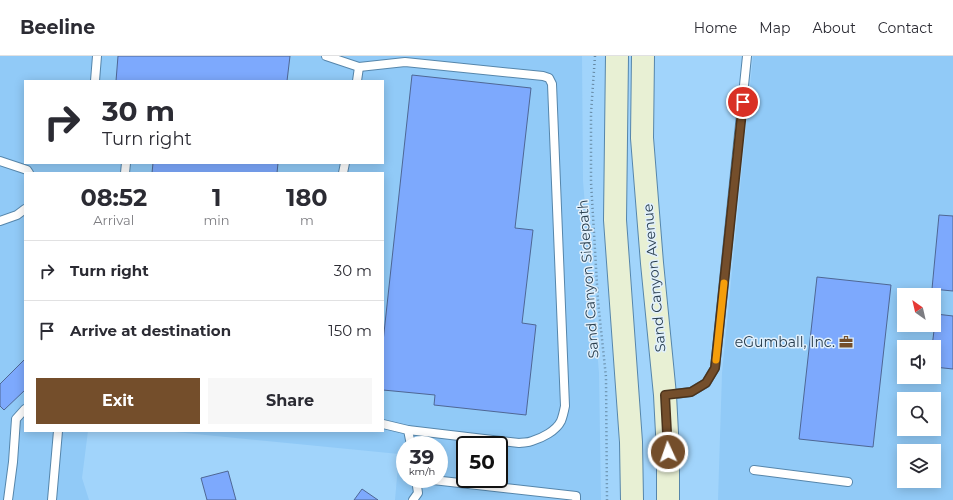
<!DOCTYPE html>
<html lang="en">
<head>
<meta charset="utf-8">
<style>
	:root { --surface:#fff; --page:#f7f7f7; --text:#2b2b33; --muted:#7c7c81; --line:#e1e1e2; --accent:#744e2b }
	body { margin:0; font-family:Montserrat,sans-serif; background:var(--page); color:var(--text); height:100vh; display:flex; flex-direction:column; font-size:15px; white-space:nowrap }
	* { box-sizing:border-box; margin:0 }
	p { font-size:13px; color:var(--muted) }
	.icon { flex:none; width:22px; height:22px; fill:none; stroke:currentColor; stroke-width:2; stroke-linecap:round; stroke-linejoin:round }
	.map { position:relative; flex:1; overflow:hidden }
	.details { position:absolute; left:24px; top:116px; width:360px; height:260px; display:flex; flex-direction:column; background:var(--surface); border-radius:0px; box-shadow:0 2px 10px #0003 }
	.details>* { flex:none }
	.banner { position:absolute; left:24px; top:24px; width:360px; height:84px; border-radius:0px; box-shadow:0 2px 10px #0003; background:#fff; color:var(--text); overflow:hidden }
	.needle { width:26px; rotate:326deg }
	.controls { position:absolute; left:897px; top:232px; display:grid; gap:8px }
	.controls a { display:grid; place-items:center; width:44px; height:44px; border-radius:0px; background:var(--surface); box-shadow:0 2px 10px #0003; font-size:20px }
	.speed { position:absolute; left:396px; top:380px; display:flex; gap:8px; font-size:20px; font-weight:700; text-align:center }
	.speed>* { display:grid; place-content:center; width:52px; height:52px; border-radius:50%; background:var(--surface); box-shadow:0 2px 10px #0003; line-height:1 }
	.speed small { font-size:10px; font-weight:400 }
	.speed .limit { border:2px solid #111; border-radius:6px; background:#fff; color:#111 }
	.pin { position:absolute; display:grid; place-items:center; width:34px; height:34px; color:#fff; margin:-17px; border:2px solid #fff; border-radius:50%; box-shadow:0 1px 4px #0007 }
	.me { position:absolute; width:44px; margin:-22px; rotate:357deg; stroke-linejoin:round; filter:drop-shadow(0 0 3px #0008) }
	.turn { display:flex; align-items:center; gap:14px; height:84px; padding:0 12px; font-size:18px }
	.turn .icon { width:52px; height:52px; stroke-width:2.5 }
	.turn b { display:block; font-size:28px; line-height:34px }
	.eta { display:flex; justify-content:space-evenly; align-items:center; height:68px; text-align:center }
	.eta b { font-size:24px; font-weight:700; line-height:28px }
	.primary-button { display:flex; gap:8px; margin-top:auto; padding:8px 12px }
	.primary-button a { flex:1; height:46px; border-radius:0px; background:var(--accent); color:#fff; font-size:16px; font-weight:700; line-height:46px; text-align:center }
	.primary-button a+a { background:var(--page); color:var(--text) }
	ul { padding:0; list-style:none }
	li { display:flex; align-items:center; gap:12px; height:60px; padding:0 12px; border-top:1px solid var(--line) }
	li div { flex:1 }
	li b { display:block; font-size:15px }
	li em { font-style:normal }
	header { display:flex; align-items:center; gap:24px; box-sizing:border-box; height:56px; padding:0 20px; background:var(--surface); border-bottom:1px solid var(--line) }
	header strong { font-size:19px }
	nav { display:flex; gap:22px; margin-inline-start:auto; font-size:14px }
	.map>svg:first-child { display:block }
	.built { fill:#91caf7; fill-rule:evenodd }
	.building { fill:#7da9fd; stroke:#4f6794 }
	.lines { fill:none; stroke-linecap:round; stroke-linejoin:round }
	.service-casing { stroke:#5686ab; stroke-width:10 }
	.secondary-casing { stroke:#5686ab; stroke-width:24 }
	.path { stroke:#6488a3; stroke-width:2.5; stroke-dasharray:1 3; stroke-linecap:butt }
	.service { stroke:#fff; stroke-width:8 }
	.secondary { stroke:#e8f0d4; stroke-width:22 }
	.route-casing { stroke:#4b331c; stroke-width:10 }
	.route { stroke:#744e2b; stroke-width:7 }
	.slow { stroke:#f59e0b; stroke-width:7 }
	.labels { text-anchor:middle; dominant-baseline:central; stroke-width:3; stroke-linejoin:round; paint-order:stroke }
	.street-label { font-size:14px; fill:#293e4e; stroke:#e1f0fc }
	.poi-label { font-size:14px; fill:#293e4e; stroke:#e1f0fc; text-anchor:end }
</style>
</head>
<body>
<header>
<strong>Beeline</strong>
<nav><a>Home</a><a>Map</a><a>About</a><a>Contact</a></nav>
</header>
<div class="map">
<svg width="953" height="444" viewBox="0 0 953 444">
	<rect width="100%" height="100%" fill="#a1d4fb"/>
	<!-- built -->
	<g class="built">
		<path d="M0,0H582L583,125L599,317L601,444H395L399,398L165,375H383V117H25V375H88L82,422L89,444H0ZM25,25H383V107H25ZM405,389H439V423H405ZM465,389H499V423H465Z"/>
		<path d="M753,0H953V444H718L722,317ZM904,239H934V269H904ZM904,291H934V321H904ZM904,343H934V373H904ZM904,395H934V425H904Z"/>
	</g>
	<!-- building -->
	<g class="building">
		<path d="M118,0H290L287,25H116Z"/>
		<path d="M412,19L531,32L515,172L533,174L522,267L536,269L526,359L434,349L435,339L383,334V286Z"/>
		<path d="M153,107H278L277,117H152Z"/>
		<path d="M939,159L953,160V235L932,233Z"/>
		<path d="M817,221L891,229L873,391L799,383Z"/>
		<path d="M936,258L953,260V313L934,311V291H932Z"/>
		<path d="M25,303V334L4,354L0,350V328Z"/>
		<path d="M228,415L236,444H207L201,422Z"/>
		<path d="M362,433L378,444H354Z"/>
	</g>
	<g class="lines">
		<!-- service casing -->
		<g class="service-casing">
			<g id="service">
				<path d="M326,0L359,11L357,25"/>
				<path d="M359,11L405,6L543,20L549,22L552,28L565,350C564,355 563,360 561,365C556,375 542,382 532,385C528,387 524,386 519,387L408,374"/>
				<path d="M95,25L97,0"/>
				<path d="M0,105L27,114L29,117"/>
				<path d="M125,117L126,107"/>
				<path d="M343,117L345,107"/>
				<path d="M0,165L17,159L25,153"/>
				<path d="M667,339L691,336L706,327L715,312L747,0"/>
				<path d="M383,368L408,374L411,389"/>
				<path d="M754,414L848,426"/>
				<path d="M424,423L576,440V444"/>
				<path d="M8,444L13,406L16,363L25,353"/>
				<path d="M52,444L58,375"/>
				<path d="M413,444L418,437L416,423"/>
			</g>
		</g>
		<!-- secondary casing -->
		<g class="secondary-casing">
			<g id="secondary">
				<path d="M617,0L615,164L631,386L632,444"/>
				<path d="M643,0L642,82L652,207L665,339L668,396V444"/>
			</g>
		</g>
		<!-- path -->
		<path class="path" d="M595,0L591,57V126L598,245L606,321L607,444"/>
		<!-- service -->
		<use href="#service" class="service"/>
		<!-- secondary -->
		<use href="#secondary" class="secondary"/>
	</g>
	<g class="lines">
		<!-- route casing -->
		<g class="route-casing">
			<path id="route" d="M668,396L665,339L691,336L706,327L715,312L743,46"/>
		</g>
		<!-- route -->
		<use href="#route" class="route"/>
		<!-- slow -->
		<path class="slow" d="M716,304L724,227"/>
	</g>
	<!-- icons -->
	<defs>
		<g id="office-bare" transform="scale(1.08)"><path d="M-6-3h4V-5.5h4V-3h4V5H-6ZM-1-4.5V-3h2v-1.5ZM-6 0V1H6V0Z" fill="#744e2b" stroke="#e1f0fc" stroke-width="2.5" paint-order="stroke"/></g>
	</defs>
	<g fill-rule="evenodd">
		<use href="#office-bare" x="846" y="286"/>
	</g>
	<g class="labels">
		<!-- street labels -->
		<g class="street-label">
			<text transform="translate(654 222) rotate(-95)">Sand Canyon Avenue</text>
			<text transform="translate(588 223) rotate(-94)">Sand Canyon Sidepath</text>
		</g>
		<!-- poi labels -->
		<g class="poi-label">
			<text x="835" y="286">eGumball, Inc.</text>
		</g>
	</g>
</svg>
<div class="controls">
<a><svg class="needle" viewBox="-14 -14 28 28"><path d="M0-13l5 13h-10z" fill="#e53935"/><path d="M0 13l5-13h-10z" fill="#7c7c81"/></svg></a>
<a><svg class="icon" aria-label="sound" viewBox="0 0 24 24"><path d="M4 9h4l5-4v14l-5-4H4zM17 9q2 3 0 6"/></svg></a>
<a><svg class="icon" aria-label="search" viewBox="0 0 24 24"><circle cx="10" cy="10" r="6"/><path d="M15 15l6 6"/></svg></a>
<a><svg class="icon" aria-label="layers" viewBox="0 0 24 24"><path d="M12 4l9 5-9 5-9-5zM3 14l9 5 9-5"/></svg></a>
</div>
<div class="speed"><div>39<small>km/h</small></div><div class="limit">50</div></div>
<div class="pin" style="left:743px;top:46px;background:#d93025"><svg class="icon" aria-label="arrive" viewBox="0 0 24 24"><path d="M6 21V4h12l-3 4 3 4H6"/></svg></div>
<svg class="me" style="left:668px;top:396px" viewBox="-20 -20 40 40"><circle r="17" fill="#744e2b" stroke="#fff" stroke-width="3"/><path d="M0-11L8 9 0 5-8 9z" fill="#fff"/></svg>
<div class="banner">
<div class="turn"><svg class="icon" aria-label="right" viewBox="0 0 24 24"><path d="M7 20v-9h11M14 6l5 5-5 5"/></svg><div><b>30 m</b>Turn right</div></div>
</div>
<section class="details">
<div class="eta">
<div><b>08:52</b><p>Arrival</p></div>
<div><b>1</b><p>min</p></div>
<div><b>180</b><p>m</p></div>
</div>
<ul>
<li><svg class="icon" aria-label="right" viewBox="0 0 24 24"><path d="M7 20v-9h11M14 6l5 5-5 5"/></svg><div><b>Turn right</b></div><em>30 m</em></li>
<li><svg class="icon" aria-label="arrive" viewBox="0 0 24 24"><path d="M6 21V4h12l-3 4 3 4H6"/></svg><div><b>Arrive at destination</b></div><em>150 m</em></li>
</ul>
<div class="primary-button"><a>Exit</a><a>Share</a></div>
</section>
</div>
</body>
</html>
